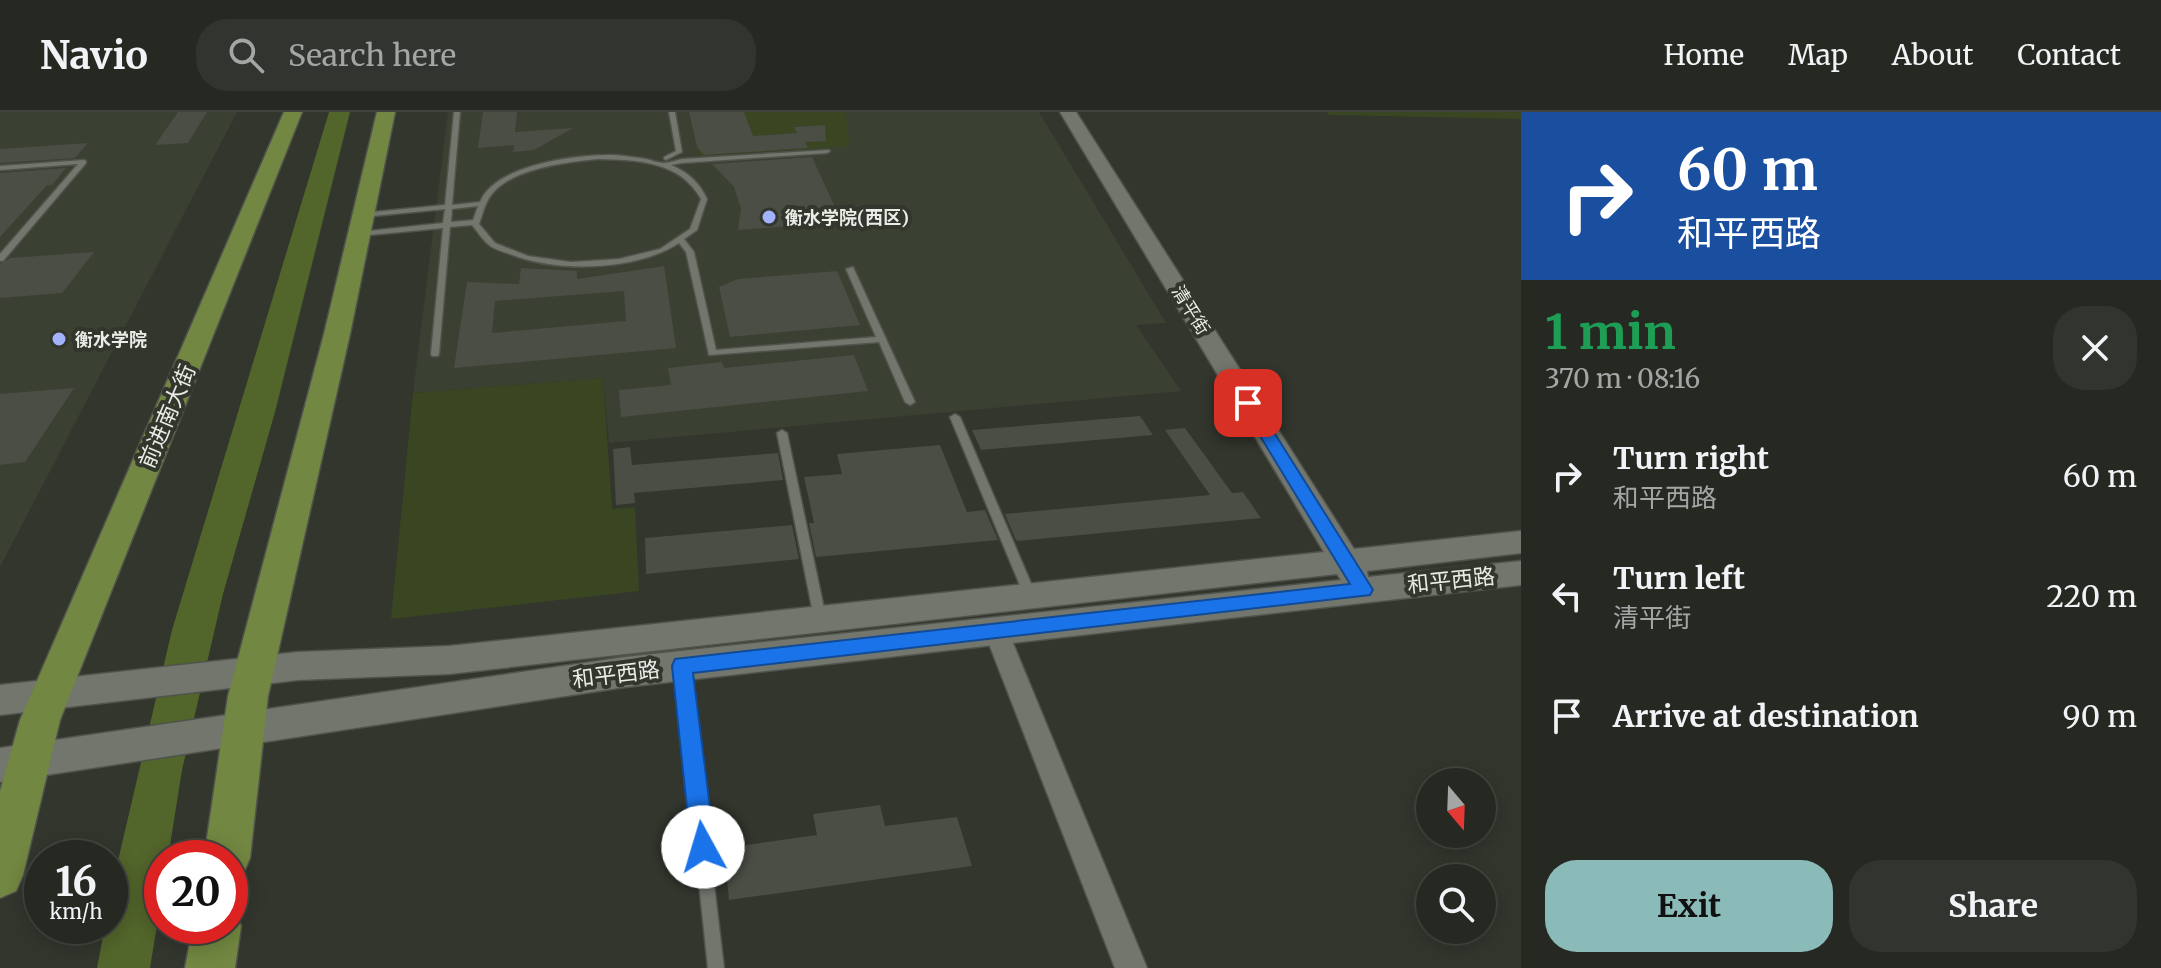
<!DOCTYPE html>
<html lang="en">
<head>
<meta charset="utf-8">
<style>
	:root { --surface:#262822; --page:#32342f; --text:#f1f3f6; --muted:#a4a6a5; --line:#424440; --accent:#8bbbb9 }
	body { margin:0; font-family:Merriweather,"Noto Sans SC",serif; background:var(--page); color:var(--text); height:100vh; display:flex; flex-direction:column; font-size:30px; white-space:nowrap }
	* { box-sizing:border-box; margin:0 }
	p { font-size:26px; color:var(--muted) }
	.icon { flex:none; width:44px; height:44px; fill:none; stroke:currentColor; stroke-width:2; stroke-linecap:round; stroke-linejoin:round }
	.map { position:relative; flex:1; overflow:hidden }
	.sheet { display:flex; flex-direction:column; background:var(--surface); width:640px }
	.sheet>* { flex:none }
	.hud { background:#1a4fa0; color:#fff; overflow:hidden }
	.needle { width:52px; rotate:161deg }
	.buttons { position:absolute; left:1416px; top:656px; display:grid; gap:16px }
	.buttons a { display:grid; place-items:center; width:80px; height:80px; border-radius:50%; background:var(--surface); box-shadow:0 4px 20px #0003,0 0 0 2px var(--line); font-size:40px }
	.speed { position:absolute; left:24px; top:728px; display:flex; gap:16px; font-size:40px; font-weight:700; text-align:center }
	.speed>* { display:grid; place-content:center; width:104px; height:104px; border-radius:50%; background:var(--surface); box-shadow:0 4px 20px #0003,0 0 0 2px var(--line); line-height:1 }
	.speed small { font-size:20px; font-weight:400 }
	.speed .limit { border:12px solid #d22; background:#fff; color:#111 }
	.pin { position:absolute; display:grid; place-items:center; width:68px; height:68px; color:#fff; margin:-34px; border-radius:16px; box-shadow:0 4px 12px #0006 }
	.me { position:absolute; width:88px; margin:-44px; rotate:354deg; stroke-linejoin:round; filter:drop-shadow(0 0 6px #0008) }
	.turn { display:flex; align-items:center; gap:28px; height:168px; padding:0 24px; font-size:36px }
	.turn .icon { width:104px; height:104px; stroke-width:2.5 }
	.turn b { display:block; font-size:56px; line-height:68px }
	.round { display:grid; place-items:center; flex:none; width:84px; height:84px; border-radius:32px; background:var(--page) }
	.summary { display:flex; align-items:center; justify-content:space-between; height:136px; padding:0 24px }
	h1 { font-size:48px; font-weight:700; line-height:60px; color:#1e9e55 }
	.action { display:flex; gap:16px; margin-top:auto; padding:16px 24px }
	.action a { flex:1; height:92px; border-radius:32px; background:var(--accent); color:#111; font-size:32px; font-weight:700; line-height:92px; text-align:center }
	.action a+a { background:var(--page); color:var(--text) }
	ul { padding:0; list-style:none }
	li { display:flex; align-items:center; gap:24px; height:120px; padding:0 24px }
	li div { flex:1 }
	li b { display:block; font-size:30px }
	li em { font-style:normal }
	header { display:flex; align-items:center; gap:48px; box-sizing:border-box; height:112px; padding:0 40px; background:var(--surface); border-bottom:2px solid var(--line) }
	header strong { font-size:38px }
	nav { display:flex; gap:44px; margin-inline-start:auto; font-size:28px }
	.search { width:560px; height:72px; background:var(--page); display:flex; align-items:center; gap:20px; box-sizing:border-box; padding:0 28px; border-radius:32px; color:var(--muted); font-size:30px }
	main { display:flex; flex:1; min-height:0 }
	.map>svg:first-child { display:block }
	.built { fill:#3a4032 }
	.green { fill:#394621 }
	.water { fill:#52652a }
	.building { fill:#4a4e45; fill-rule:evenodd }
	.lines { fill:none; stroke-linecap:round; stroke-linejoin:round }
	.lane-casing { stroke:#50534c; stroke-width:3 }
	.street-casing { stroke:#50534c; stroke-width:3 }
	.secondary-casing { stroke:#50534c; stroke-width:3 }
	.primary-casing { stroke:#50534c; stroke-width:3 }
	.lane { fill:#72766d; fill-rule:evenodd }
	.street { fill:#72766d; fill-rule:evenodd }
	.secondary { fill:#72766d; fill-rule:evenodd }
	.primary { fill:#728741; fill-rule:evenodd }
	.route { fill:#1a73e8; stroke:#114b97; stroke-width:2 }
	.poi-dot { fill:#a3b2fd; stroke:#32362d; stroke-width:3 }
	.labels { text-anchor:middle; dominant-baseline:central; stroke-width:8; stroke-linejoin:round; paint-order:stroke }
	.far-poi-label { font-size:18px; font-weight:bold; fill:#eaede7; stroke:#32362d; text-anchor:start }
	.far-street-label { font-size:18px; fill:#eaede7; stroke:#32362d }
	.street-label { font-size:22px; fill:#eaede7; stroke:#32362d }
</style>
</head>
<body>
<header>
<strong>Navio</strong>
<div class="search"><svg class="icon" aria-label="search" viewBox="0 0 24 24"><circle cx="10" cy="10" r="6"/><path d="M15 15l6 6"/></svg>Search here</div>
<nav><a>Home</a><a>Map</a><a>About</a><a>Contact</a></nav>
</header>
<main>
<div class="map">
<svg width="1521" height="856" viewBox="0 0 1521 856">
	<rect width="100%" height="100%" fill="#32362d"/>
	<!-- built -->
	<g class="built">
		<path d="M0,0H237L0,455Z"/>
		<path d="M448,0H1039L1166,211L1136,213L1181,279L609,331L603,266L413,281Z"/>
	</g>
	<!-- green -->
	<g class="green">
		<path d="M744,0H845L850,34L699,44L698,37L826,28L823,13L795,15L798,21L722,26Z"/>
		<path d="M1326,0H1521V7L1330,3Z"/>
		<path d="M603,266L612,397L635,395L639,479L391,507L413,281Z"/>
	</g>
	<!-- water -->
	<path class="water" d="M329,0H350L275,300L223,482L182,658L168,746H162V783L150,856H97L105,814H110L113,770L172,518Z"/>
	<!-- building -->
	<g class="building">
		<path d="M178,0H207L188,31L155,33Z"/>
		<path d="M483,0H517L515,20L573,16L534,38L513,40L514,33L478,36Z"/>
		<path d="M689,0H744L753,24L797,21L794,15L825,13L826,29L805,30L808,36L704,43L697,35Z"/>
		<path d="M88,31L75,46L0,51V37Z"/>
		<path d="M812,45L842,110L738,118L741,97L734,75L712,52Z"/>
		<path d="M66,56L52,73H47L0,125V61Z"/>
		<path d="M94,140L62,181L0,186V152L10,146Z"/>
		<path d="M664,154L676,236L454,256L467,170L519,172L521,156L577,159V167ZM624,179L626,209L492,221L495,189Z"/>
		<path d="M837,159L860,213L730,225L719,175L738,167Z"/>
		<path d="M854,243L868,279L621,305L619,278L671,273L668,256L722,250L724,256Z"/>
		<path d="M74,276L25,350L0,353V282Z"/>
		<path d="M1140,304L1153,323L981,338L972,318Z"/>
		<path d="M1185,316L1232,381L1243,380L1261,406L1017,429L1015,426L1005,402L1210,383L1165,318Z"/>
		<path d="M940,333L967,400L985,398L998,428L816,445L809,411H814L804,365L842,362L837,342Z"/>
		<path d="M630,335L632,353L778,341L783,368L634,381L635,391L616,393L613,337Z"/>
		<path d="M792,413L799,447L646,462L645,426Z"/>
		<path d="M880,693L885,714L957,705L972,754L729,788L724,736L817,723L813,702Z"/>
	</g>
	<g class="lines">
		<!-- lane casing -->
		<g class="lane-casing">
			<g id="lane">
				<path d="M454,0H460L452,93L480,90C495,52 579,42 615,43C625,44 636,45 646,47C651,48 658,51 664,51C669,51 677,48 682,47L829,38L830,39L827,41L682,51L671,53C689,61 699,70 707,87L697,118L684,127L694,140L716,238L876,225L846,157L853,155L915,290L910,293L905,290L879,230L709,243L686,140L679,131C636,159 557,161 510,142C503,140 493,137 488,132C482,127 477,119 472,113L450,115L439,242L438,244H432L431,242L443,116L359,124L355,122L359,120L443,111L445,97L363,105L359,103L363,101L445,93ZM598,47C637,48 680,49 701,87L690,117L660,137L619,147L571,150L528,144L495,131L479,112C482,104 484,95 488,88C504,57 567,50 598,47ZM478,94L473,108L451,110L452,97Z"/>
				<path d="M669,0H675L682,40L666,48L664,47V45L676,39Z"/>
				<path d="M84,48L86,49V51L3,149H0V142L78,52L0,58V54Z"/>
				<path d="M955,302L960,305L1036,483L1034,486H1026L1024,483L950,305Z"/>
				<path d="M782,318L787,321L826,506L824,509L820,511L816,509L814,506L777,321Z"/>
				<path d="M682,550L686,551L688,555L724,856H708L676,555L678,551Z"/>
			</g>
		</g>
		<!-- street casing -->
		<g class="street-casing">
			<path id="street" d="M996,509L1005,512L1008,519L1147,856H1115L984,519L987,512Z"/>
		</g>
		<!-- secondary casing -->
		<g class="secondary-casing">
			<path id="secondary" d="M1060,0H1076L1354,437L1521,419V441L1367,459L1368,465L1521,449V473L625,575L0,670V636L625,545L1341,468L1337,462L449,562L298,568L0,603V573L298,540L449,534L1324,440Z"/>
		</g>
		<!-- primary casing -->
		<g class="primary-casing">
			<g id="primary">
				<path d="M284,0H302L60,608L23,763L16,779L0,786V679L20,608Z"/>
				<path d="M377,0H395L350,222L268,584L250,746L243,762L230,767V746H204L228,584L324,222Z"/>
				<path d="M230,795L234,797L241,814L235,856H185L193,814H230Z"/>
			</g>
		</g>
		<!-- lane -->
		<use href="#lane" class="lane"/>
		<!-- street -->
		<use href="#street" class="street"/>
		<!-- secondary -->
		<use href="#secondary" class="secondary"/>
		<!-- primary -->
		<use href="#primary" class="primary"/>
	</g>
	<!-- route -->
	<path class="route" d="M1248,286L1253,287L1370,473L1373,478L1370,483L693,561L715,735L711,743L703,747L694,743L691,735L672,554L675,547L1350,472L1240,291Z"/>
	<!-- markers -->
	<g class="poi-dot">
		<circle cx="769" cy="105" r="8"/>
		<circle cx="59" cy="227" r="8"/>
	</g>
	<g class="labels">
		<!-- far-poi labels -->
		<g class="far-poi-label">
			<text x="785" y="105">衡水学院(西区)</text>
			<text x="75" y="227">衡水学院</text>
		</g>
		<!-- far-street labels -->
		<g class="far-street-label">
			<text transform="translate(1191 198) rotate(58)">清平街</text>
		</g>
		<!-- street labels -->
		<g class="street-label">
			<text transform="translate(167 304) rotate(-67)">前进南大街</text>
			<text transform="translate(1451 468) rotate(-6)">和平西路</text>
			<text transform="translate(616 562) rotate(-7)">和平西路</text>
		</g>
	</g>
</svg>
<div class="buttons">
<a><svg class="needle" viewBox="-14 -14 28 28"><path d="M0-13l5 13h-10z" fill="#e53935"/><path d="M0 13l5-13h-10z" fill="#a4a6a5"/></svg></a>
<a><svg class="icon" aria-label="search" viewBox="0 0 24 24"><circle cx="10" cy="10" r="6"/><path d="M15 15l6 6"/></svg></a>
</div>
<div class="speed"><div>16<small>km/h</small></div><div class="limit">20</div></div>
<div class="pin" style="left:1248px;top:291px;background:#d93025"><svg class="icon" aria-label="arrive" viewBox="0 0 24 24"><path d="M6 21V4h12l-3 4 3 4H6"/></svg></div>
<svg class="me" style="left:703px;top:735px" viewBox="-20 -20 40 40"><circle r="19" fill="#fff"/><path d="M0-13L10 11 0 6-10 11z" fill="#1a73e8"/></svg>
</div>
<section class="sheet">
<div class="hud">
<div class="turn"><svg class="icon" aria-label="right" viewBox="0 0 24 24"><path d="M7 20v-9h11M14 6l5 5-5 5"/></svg><div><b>60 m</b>和平西路</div></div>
</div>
<div class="summary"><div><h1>1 min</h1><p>370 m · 08:16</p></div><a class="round"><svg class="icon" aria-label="close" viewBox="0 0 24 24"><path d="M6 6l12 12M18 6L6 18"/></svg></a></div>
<ul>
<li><svg class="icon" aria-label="right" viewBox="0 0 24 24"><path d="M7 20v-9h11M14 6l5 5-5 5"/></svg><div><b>Turn right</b><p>和平西路</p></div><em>60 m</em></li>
<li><svg class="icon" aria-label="left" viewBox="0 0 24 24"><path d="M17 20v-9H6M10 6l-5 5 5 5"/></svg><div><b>Turn left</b><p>清平街</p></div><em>220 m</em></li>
<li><svg class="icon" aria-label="arrive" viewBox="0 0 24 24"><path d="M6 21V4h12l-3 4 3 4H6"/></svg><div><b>Arrive at destination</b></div><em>90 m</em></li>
</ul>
<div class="action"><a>Exit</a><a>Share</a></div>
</section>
</main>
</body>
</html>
